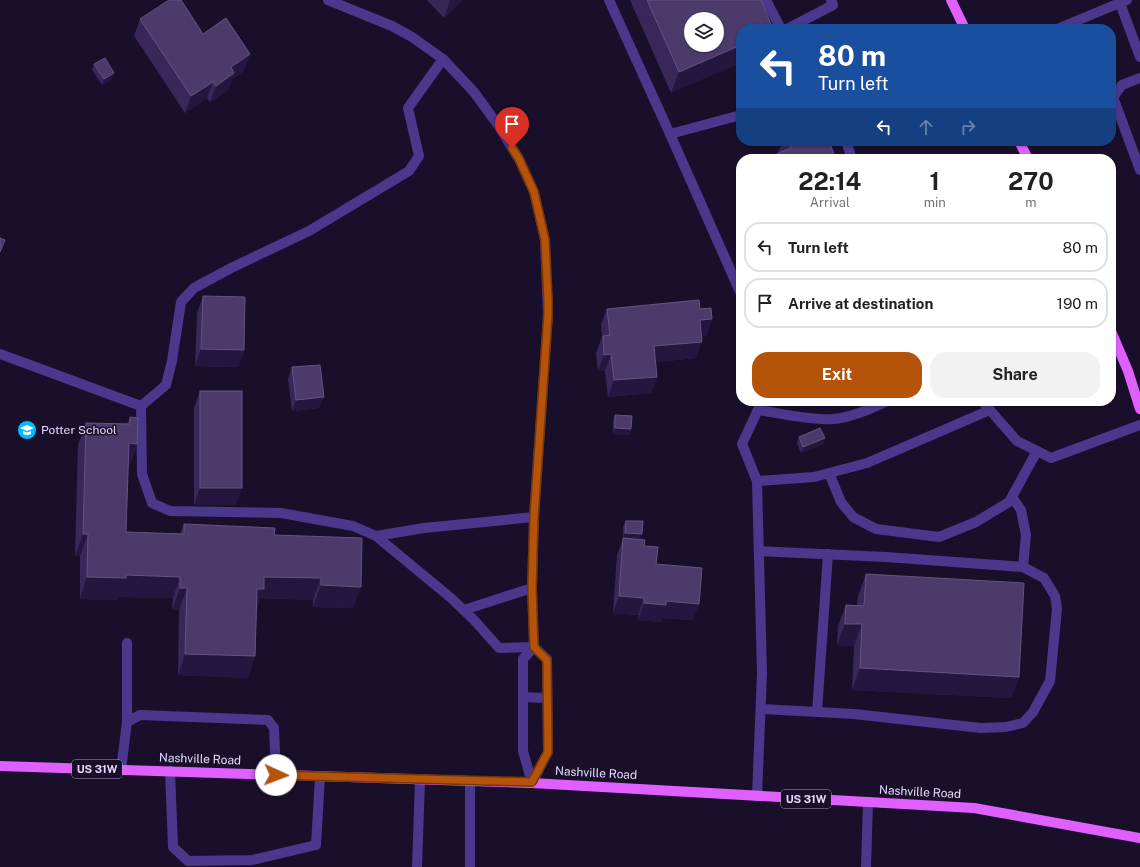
<!DOCTYPE html>
<html lang="en">
<head>
<meta charset="utf-8">
<style>
	:root { --surface:#fff; --page:#f2f2f2; --text:#202124; --muted:#757577; --line:#e0e0e0; --accent:#b45309 }
	body { margin:0; font-family:"Public Sans",sans-serif; background:var(--page); color:var(--text); height:100vh; display:flex; flex-direction:column; font-size:15px; white-space:nowrap }
	* { box-sizing:border-box; margin:0 }
	p { font-size:13px; color:var(--muted) }
	.icon { flex:none; width:22px; height:22px; fill:none; stroke:currentColor; stroke-width:2; stroke-linecap:round; stroke-linejoin:round }
	.map { position:relative; flex:1; overflow:hidden }
	.panel { position:absolute; left:736px; top:154px; width:380px; height:252px; display:flex; flex-direction:column; background:var(--surface); border-radius:16px; box-shadow:0 1px 3px #0004 }
	.panel>* { flex:none }
	.hud { position:absolute; left:736px; top:24px; width:380px; height:122px; border-radius:16px; box-shadow:0 1px 3px #0004; background:#1a4fa0; color:#fff; overflow:hidden }
	.tools { position:absolute; left:684px; top:12px; display:grid; gap:8px }
	.tools a { display:grid; place-items:center; width:40px; height:40px; border-radius:50%; background:var(--surface); box-shadow:0 1px 3px #0004; font-size:20px }
	.pin { position:absolute; display:grid; place-items:center; width:34px; height:34px; color:#fff; margin:-41px -17px; border-radius:50% 50% 50% 0; rotate:-45deg; box-shadow:0 0 4px #0007 }
	.pin .icon { rotate:45deg }
	.me { position:absolute; width:44px; margin:-22px; rotate:92deg; stroke-linejoin:round; filter:drop-shadow(0 0 3px #0008) }
	.turn { display:flex; align-items:center; gap:14px; height:84px; padding:0 16px; font-size:18px }
	.turn .icon { width:52px; height:52px; stroke-width:2.5 }
	.turn b { display:block; font-size:28px; line-height:34px }
	.lanes { display:flex; align-items:center; height:38px; padding:0 16px; background:#0003; justify-content:center; gap:20px; direction:ltr }
	.lanes .off { opacity:.35 }
	.eta { display:flex; justify-content:space-evenly; align-items:center; height:68px; text-align:center }
	.eta b { font-size:24px; font-weight:700; line-height:28px }
	.primary-button { display:flex; gap:8px; margin-top:auto; padding:8px 16px }
	.primary-button a { flex:1; height:46px; border-radius:16px; background:var(--accent); color:#fff; font-size:16px; font-weight:700; line-height:46px; text-align:center }
	.primary-button a+a { background:var(--page); color:var(--text) }
	ul { padding:0; list-style:none }
	li { display:flex; align-items:center; gap:12px; height:50px; margin:0 8px 6px; padding:0 8px; border:2px solid var(--line); border-radius:16px }
	li div { flex:1 }
	li b { display:block; font-size:15px }
	li em { font-style:normal }
	.map>svg:first-child { display:block }
	.lines { fill:none; stroke-linecap:round; stroke-linejoin:round }
	.minor { stroke:#4a388c; stroke-width:10 }
	.major { stroke:#e060ff; stroke-width:10 }
	.wall { fill:#3a2759 }
	.shaded-wall { fill:#25163f }
	.building { fill:#4c3a6b; stroke:#645382; fill-rule:evenodd }
	.route-casing { stroke:#753606; stroke-width:10 }
	.route { stroke:#b45309; stroke-width:7 }
	.labels { text-anchor:middle; dominant-baseline:central; stroke-width:3; stroke-linejoin:round; paint-order:stroke }
	.shield { fill:#190f2b; stroke:#a79cbf; stroke-width:1 }
	.shield-label { font-size:11px; font-weight:bold; fill:#e4d9ff }
	.poi-label { font-size:12px; fill:#e4d9ff; stroke:#190f2b; text-anchor:start }
	.street-label { font-size:12px; fill:#e4d9ff; stroke:#190f2b }
</style>
</head>
<body>
<div class="map">
<svg width="1140" height="867" viewBox="0 0 1140 867">
	<rect width="100%" height="100%" fill="#190f2b"/>
	<g class="lines">
		<!-- minor -->
		<g class="minor">
			<path d="M328,0L392,26L412,37L443,59L474,92L498,125L519,159L534,192L545,240L548,315L534,517L532,588L534,647L547,659L548,752L532,783"/>
			<path d="M609,0L670,134L741,115"/>
			<path d="M766,0L781,29"/>
			<path d="M1120,3L1140,57"/>
			<path d="M787,29L833,5L831,0"/>
			<path d="M1057,29L1127,0"/>
			<path d="M443,59L408,108L419,156L409,171L309,231L231,268L194,288L181,302L172,361L166,385L141,406L142,474L152,503L170,511L281,513L353,526L376,536L451,598L474,620L499,648L534,647"/>
			<path d="M1140,78L1122,85L1113,97L1140,170"/>
			<path d="M670,134L741,294"/>
			<path d="M846,141L852,159"/>
			<path d="M0,354L141,406"/>
			<path d="M982,401L1017,441L1051,458L1140,425"/>
			<path d="M758,410C779,413 813,421 834,419C852,417 871,409 887,401"/>
			<path d="M829,473L841,502L853,517L876,529L939,537L976,522L1009,502L1037,451"/>
			<path d="M757,481L742,444L762,401"/>
			<path d="M1012,497L1021,510L1026,535L1023,567"/>
			<path d="M376,536L424,528L534,517"/>
			<path d="M759,551L886,557L1023,567L1044,578L1055,596L1057,609L1050,681L1033,712L1023,723L1006,727L981,728L854,714L761,709"/>
			<path d="M464,610L532,588"/>
			<path d="M127,643V722"/>
			<path d="M523,697L547,698"/>
			<path d="M817,712L828,554"/>
			<path d="M121,770L127,722L140,715L268,720L274,728L276,775"/>
			<path d="M170,771L173,847L188,861L252,860L316,845L320,776"/>
			<path d="M532,783L523,751V659L534,647"/>
			<path d="M757,796L762,673L757,481L814,477L867,463L990,410"/>
			<path d="M417,867L420,780"/>
			<path d="M470,867V781"/>
			<path d="M866,867L868,802"/>
		</g>
		<!-- major -->
		<g class="major">
			<path d="M951,0L965,29"/>
			<path d="M1019,141L1028,159"/>
			<path d="M1111,331L1128,371L1140,409"/>
			<path d="M0,766L532,783L974,808L1140,838"/>
		</g>
	</g>
	<!-- wall -->
	<g class="wall">
		<path d="M427,0H462L444,18Z"/>
		<path d="M630,0H761L671,93Z"/>
		<path d="M140,19L244,71L233,78L228,90L210,102L207,98L185,113L134,36Z"/>
		<path d="M94,64L112,79L102,85L92,70Z"/>
		<path d="M783,141H829L778,153Z"/>
		<path d="M741,178V199L737,189Z"/>
		<path d="M203,296L244,350L238,367L195,366L197,313Z"/>
		<path d="M607,309H700L712,319L706,336H701L696,358L656,362L657,377L651,393L608,397L605,371H598L596,353L602,337L601,325Z"/>
		<path d="M292,367L319,408L292,411L288,379Z"/>
		<path d="M200,391L236,505H194V408Z"/>
		<path d="M615,415L631,429L629,435L613,434V421Z"/>
		<path d="M130,417L137,444L130,465H128L126,532L180,534L184,524L274,535L353,608L313,607V600L260,598L257,609L255,656L248,678L178,675L179,610H172L173,598L119,597L118,600L80,599V556H75L78,445L86,423L127,424Z"/>
		<path d="M799,437L825,438L823,444L801,453L797,443Z"/>
		<path d="M626,521L642,534L640,540L693,620L661,618L660,622L638,620V615L613,613L617,555L623,539V526Z"/>
		<path d="M866,574L1019,677L1011,698L852,690L854,646L837,645L838,626L846,605H857L858,596Z"/>
	</g>
	<!-- shaded-wall -->
	<g class="shaded-wall">
		<path d="M450,0H462L444,18Z"/>
		<path d="M741,45V63L671,93L679,72Z"/>
		<path d="M250,54L244,71L233,78L228,90L210,102L216,86L231,67Z"/>
		<path d="M114,73L112,79L102,85L104,79Z"/>
		<path d="M213,82L207,98L185,113L191,96Z"/>
		<path d="M712,319L706,336L694,337L700,320Z"/>
		<path d="M702,342L696,358L648,363L654,346Z"/>
		<path d="M201,349L244,350L238,367L195,366Z"/>
		<path d="M611,354L605,371H598L604,355Z"/>
		<path d="M657,377L651,393L608,397L614,380Z"/>
		<path d="M324,397L319,408L292,411L296,400Z"/>
		<path d="M615,428L631,429L629,435L613,434Z"/>
		<path d="M825,438L823,444L801,453L803,447Z"/>
		<path d="M129,443L137,444L130,465H121Z"/>
		<path d="M200,488H242L236,505H194Z"/>
		<path d="M625,533L642,534L640,540L623,539Z"/>
		<path d="M83,534H88L80,556H75Z"/>
		<path d="M126,575L180,577L173,598L119,597L118,600L80,599L87,577Z"/>
		<path d="M264,577L321,578L313,600L260,598L256,611L257,589Z"/>
		<path d="M321,585L361,587L353,608L313,607Z"/>
		<path d="M180,588H187L179,610H172Z"/>
		<path d="M619,596L644,598L638,615L613,613Z"/>
		<path d="M666,601L699,604L693,620L661,618L660,622L638,620L644,603Z"/>
		<path d="M845,624H862L854,646L837,645Z"/>
		<path d="M185,654L255,656L248,678L178,675Z"/>
		<path d="M860,668L1019,677L1011,698L852,690Z"/>
	</g>
	<!-- building -->
	<g class="building">
		<path d="M169,0H181L203,34L226,18L250,54L231,67L234,73L216,86L213,82L191,96L140,19Z"/>
		<path d="M647,0H761L773,29H741V45L679,72ZM691,19H717V45H691Z"/>
		<path d="M105,58L114,73L104,79L94,64Z"/>
		<path d="M788,141H829L836,159H765L791,148Z"/>
		<path d="M0,238L5,240L0,252Z"/>
		<path d="M203,296L245,297L244,350L201,349Z"/>
		<path d="M699,300L700,309L711,308L712,319L700,320L702,342L654,346L657,377L614,380L611,354L604,355L603,336L610,335L607,309Z"/>
		<path d="M320,365L324,397L296,400L292,367Z"/>
		<rect x="200" y="391" width="42" height="97"/>
		<path d="M615,415L632,416L631,429L615,428Z"/>
		<path d="M130,417L138,418L137,444L129,443L126,532L184,534V524L275,528L274,535L362,538L361,587L321,585V578L264,577V589H257L255,656L185,654L187,588H180V577L126,575V578L87,577L88,534H83L86,423L130,424Z"/>
		<path d="M820,428L825,438L803,447L799,437Z"/>
		<path d="M626,521H643L642,534L625,533Z"/>
		<path d="M623,538L645,540L644,546L658,547L656,564L702,568L699,604L666,601V605L644,603V598L619,596Z"/>
		<path d="M866,574L1024,583L1019,677L860,668L862,624H845L846,605L864,606Z"/>
	</g>
	<g class="lines">
		<!-- route casing -->
		<g class="route-casing">
			<path id="route" d="M276,775L532,782L548,752L547,660L534,647L532,588L534,517L548,315V300L545,240L534,192L519,159L512,148"/>
		</g>
		<!-- route -->
		<use href="#route" class="route"/>
	</g>
	<!-- icons -->
	<defs>
		<g id="school-disc" transform="scale(1)"><circle r="9.5" fill="#05b9ff" stroke="#190f2b"/><path d="M0-5L7-2L0 1L-7-2ZM-4 1L0 2.5L4 1V4Q0 6-4 4Z" fill="#fff"/></g>
	</defs>
	<g fill-rule="evenodd">
		<use href="#school-disc" x="27" y="430"/>
	</g>
	<g class="labels">
		<!-- shield labels -->
		<g class="shield">
			<rect x="72" y="760" width="50" height="18" rx="3"/>
			<rect x="781" y="790" width="50" height="18" rx="3"/>
		</g>
		<g class="shield-label">
			<text x="97" y="769">US 31W</text>
			<text x="806" y="799">US 31W</text>
		</g>
		<!-- poi labels -->
		<g class="poi-label">
			<text x="41" y="430">Potter School</text>
		</g>
		<!-- street labels -->
		<g class="street-label">
			<text transform="translate(200 759) rotate(2)">Nashville Road</text>
			<text transform="translate(596 773) rotate(3)">Nashville Road</text>
			<text transform="translate(920 792) rotate(3)">Nashville Road</text>
		</g>
	</g>
</svg>
<div class="tools">
<a><svg class="icon" aria-label="layers" viewBox="0 0 24 24"><path d="M12 4l9 5-9 5-9-5zM3 14l9 5 9-5"/></svg></a>
</div>
<div class="pin" style="left:512px;top:148px;background:#d93025"><svg class="icon" aria-label="arrive" viewBox="0 0 24 24"><path d="M6 21V4h12l-3 4 3 4H6"/></svg></div>
<svg class="me" style="left:276px;top:775px" viewBox="-20 -20 40 40"><circle r="19" fill="#fff"/><path d="M0-13L10 11 0 6-10 11z" fill="#b45309"/></svg>
<div class="hud">
<div class="turn"><svg class="icon" aria-label="left" viewBox="0 0 24 24"><path d="M17 20v-9H6M10 6l-5 5 5 5"/></svg><div><b>80 m</b>Turn left</div></div>
<div class="lanes"><svg class="icon" aria-label="left" viewBox="0 0 24 24"><path d="M17 20v-9H6M10 6l-5 5 5 5"/></svg><svg class="icon off" aria-label="ahead" viewBox="0 0 24 24"><path d="M12 20V5M6 11l6-6 6 6"/></svg><svg class="icon off" aria-label="right" viewBox="0 0 24 24"><path d="M7 20v-9h11M14 6l5 5-5 5"/></svg></div>
</div>
<section class="panel">
<div class="eta">
<div><b>22:14</b><p>Arrival</p></div>
<div><b>1</b><p>min</p></div>
<div><b>270</b><p>m</p></div>
</div>
<ul>
<li><svg class="icon" aria-label="left" viewBox="0 0 24 24"><path d="M17 20v-9H6M10 6l-5 5 5 5"/></svg><div><b>Turn left</b></div><em>80 m</em></li>
<li><svg class="icon" aria-label="arrive" viewBox="0 0 24 24"><path d="M6 21V4h12l-3 4 3 4H6"/></svg><div><b>Arrive at destination</b></div><em>190 m</em></li>
</ul>
<div class="primary-button"><a>Exit</a><a>Share</a></div>
</section>
</div>
</body>
</html>
